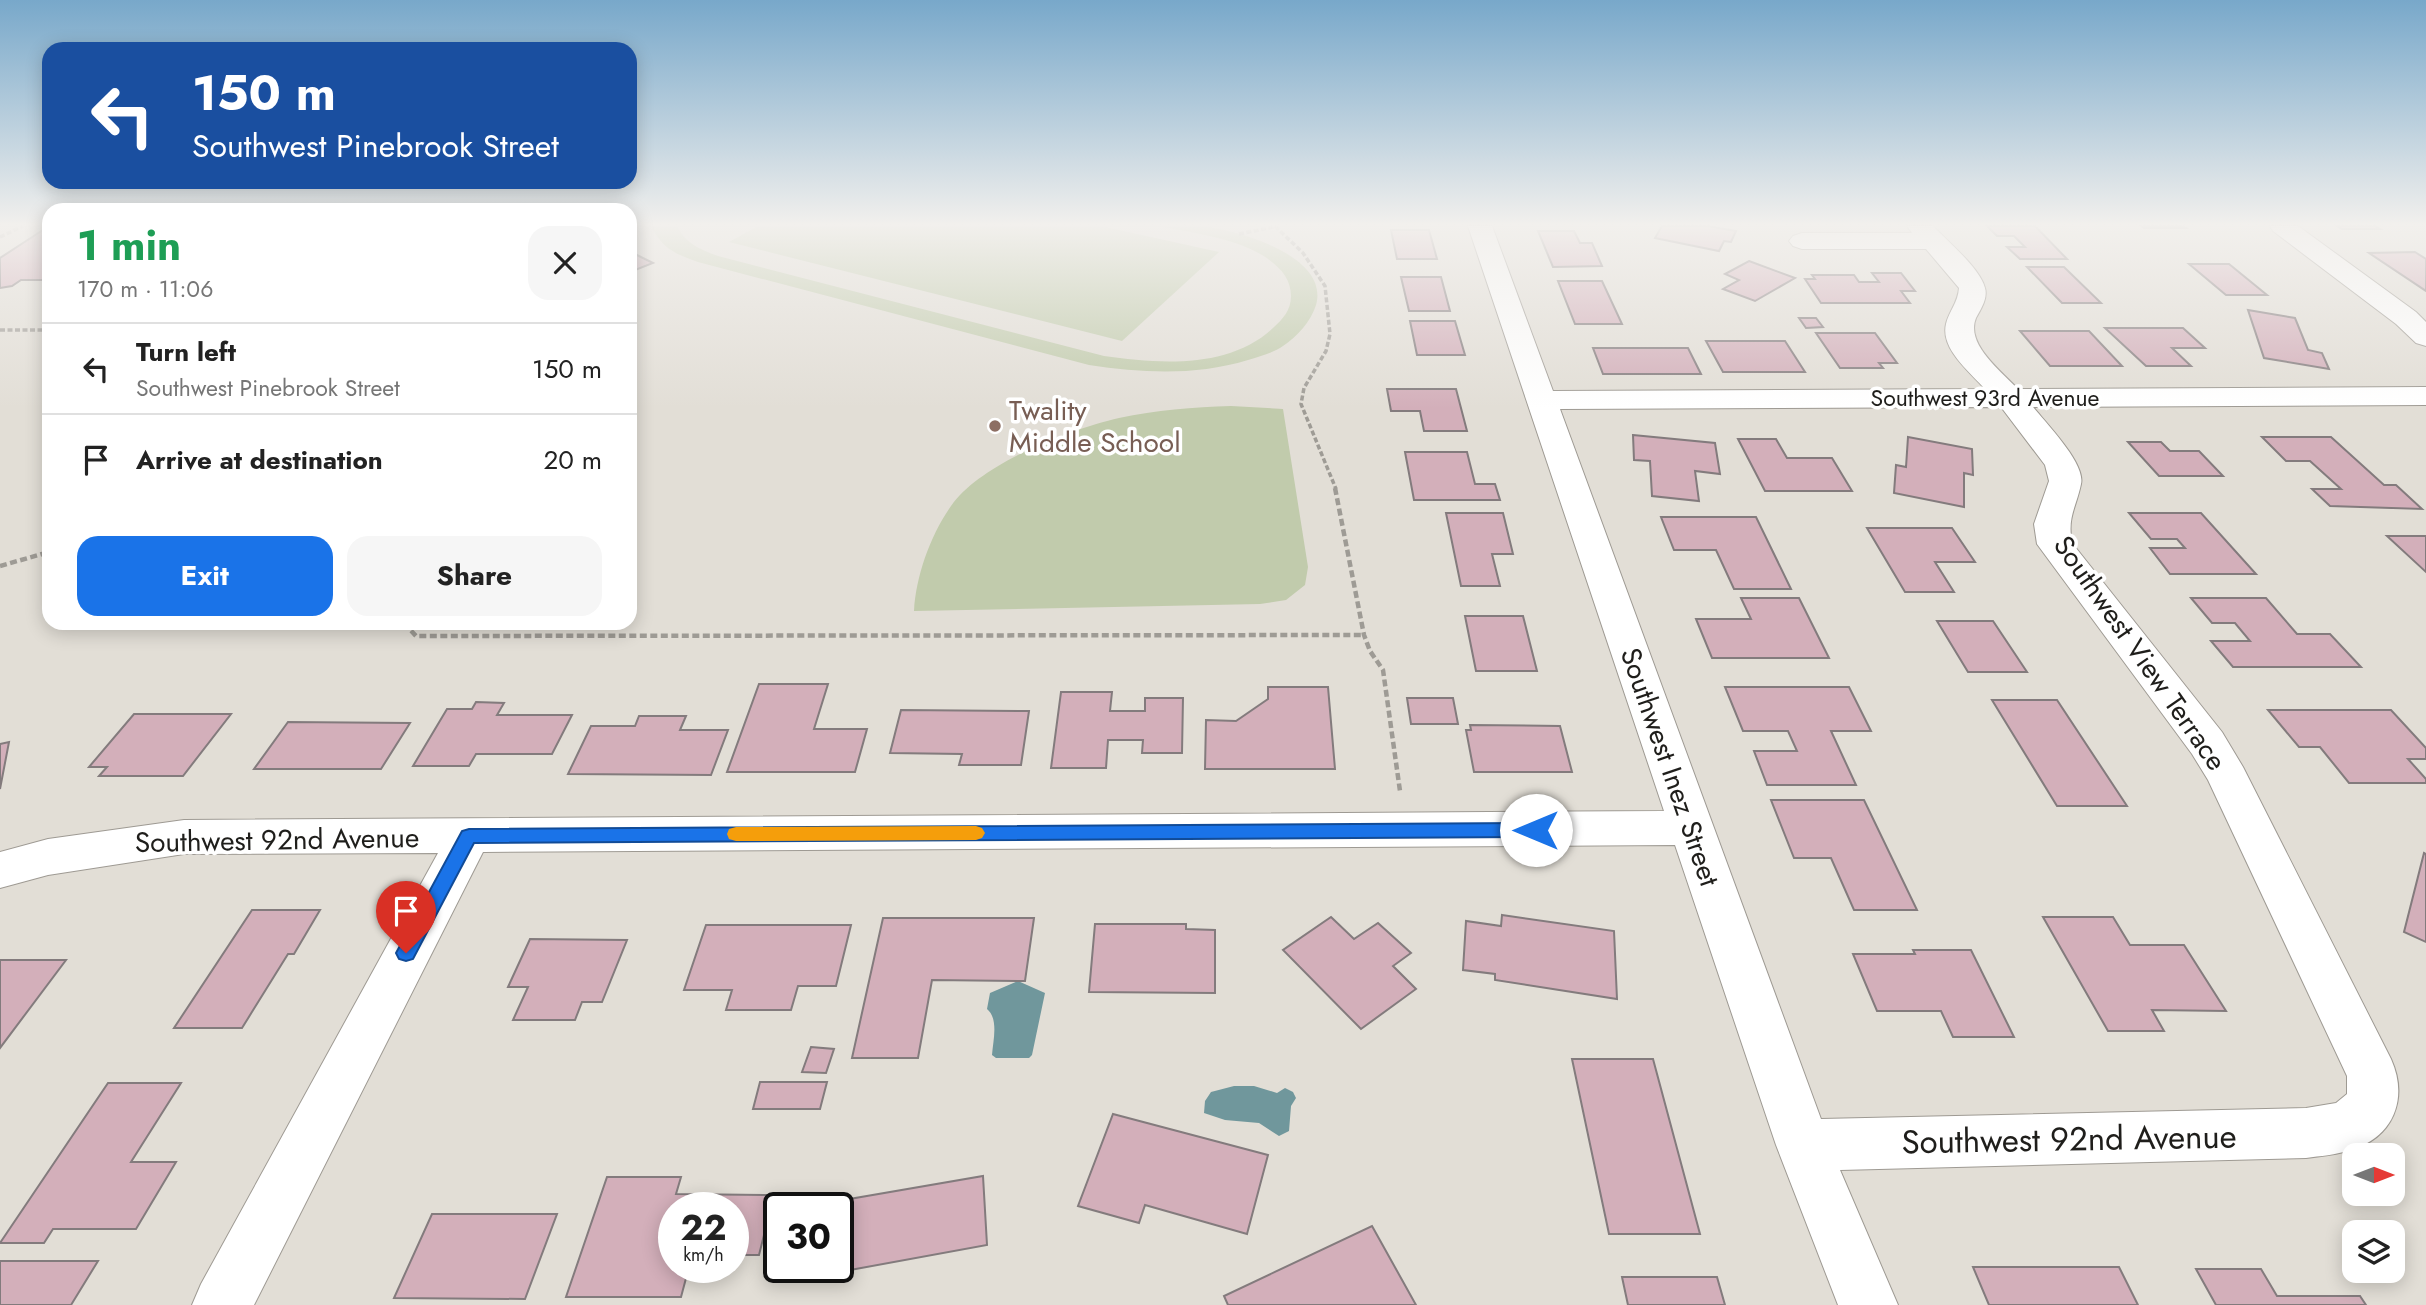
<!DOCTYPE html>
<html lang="en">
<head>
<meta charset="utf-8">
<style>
	:root { --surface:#fff; --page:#f6f6f6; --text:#222; --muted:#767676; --line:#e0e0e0; --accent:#1a73e8 }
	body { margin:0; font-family:Jost,sans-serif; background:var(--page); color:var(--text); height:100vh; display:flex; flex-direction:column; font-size:26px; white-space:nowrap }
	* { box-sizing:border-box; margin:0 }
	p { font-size:23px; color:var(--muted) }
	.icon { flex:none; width:38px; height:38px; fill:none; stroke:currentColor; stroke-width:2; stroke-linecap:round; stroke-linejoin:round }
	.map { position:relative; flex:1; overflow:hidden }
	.panel { position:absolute; left:42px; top:203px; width:595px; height:427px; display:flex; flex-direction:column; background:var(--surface); border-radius:21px; box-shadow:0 4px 18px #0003 }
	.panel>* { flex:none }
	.top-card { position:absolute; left:42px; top:42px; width:595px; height:147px; border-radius:21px; box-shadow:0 4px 18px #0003; background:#1a4fa0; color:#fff; overflow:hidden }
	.needle { width:46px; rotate:90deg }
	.controls { position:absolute; left:2342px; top:1143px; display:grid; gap:14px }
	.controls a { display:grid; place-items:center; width:63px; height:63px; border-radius:14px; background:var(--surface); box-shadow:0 4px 18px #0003; font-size:35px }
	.speed { position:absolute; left:658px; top:1192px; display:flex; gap:14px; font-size:35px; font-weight:700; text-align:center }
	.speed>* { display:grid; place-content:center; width:91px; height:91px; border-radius:50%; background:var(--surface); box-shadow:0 4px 18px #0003; line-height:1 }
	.speed small { font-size:18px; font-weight:400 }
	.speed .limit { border:4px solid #111; border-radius:10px; background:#fff; color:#111 }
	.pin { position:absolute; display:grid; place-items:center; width:60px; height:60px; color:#fff; margin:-72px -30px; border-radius:50% 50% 50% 0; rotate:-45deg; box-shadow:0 0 7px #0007 }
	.pin .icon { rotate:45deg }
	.me { position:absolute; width:77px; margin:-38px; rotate:270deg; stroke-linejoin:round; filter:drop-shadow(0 0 5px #0008) }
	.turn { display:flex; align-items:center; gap:24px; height:147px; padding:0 35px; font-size:32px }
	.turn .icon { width:91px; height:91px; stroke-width:2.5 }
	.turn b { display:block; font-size:49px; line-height:60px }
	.round { display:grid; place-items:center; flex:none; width:74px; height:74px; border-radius:21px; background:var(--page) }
	.summary { display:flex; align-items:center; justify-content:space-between; height:119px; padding:0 35px }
	h1 { font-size:42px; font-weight:700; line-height:52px; color:#1e9e55 }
	.action { display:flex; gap:14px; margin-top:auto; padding:14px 35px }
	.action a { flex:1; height:80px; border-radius:21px; background:var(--accent); color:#fff; font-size:28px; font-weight:700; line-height:80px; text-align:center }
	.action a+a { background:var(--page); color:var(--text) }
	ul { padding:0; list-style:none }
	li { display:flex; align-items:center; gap:21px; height:91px; padding:0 35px; border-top:2px solid var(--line) }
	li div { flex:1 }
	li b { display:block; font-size:26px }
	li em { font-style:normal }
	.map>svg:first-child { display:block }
	.green { fill:#c1cbac }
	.water { fill:#70979c }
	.building { fill:#d3afba; stroke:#837b7d; stroke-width:2 }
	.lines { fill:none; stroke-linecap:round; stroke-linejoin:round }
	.minor-casing { stroke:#9e9a93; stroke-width:2 }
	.path-far1 { stroke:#9e9b95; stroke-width:3.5; stroke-dasharray:5 2.5; stroke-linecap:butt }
	.path { stroke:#9e9b95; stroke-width:4.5; stroke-dasharray:7 3.5; stroke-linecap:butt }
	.minor { fill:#fff; fill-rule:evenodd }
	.route { fill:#1a73e8; stroke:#114b97; stroke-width:2 }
	.slow { fill:#f59e0b }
	.education-dot { fill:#8d6e63; stroke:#fff; stroke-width:2.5 }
	.labels { text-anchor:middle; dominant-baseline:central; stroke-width:7; stroke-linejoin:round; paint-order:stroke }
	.far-street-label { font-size:23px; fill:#1f1e1b; stroke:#fff }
	.education-label { font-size:28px; fill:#785e54; stroke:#fff; text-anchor:start }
	.street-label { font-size:28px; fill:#1f1e1b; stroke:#fff }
	.near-street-label { font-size:33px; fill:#1f1e1b; stroke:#fff }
</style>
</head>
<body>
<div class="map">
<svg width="2426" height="1305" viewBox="0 0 2426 1305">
	<rect width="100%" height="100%" fill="#e2ded6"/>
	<!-- green -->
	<g class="green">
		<path d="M651,226H677C685,243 699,249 718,256L1104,356C1160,364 1229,369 1273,328C1283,319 1291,310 1291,296C1291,277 1278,265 1262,255C1231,237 1193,233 1158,226C1172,226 1187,224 1201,226C1238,230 1330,256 1316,305C1311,321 1297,337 1283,346C1273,353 1260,356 1248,360C1195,376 1143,373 1089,365L698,262C675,254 662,248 651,226Z"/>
		<path d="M758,226H1101L1219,252L1122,341L729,242Z"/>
		<path d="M1231,406L1283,409L1308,567L1305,585L1286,600L1260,604L914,611C916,576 930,536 951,506C980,464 1070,429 1119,418C1156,410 1193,407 1231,406Z"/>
	</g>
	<!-- water -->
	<g class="water">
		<path d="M1018,981L1045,993L1032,1055L1029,1058H996L992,1055C993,1041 999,1019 987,1009L990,993Z"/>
		<path d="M1234,1086H1254L1277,1093L1285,1088L1293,1092L1296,1098L1291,1106L1289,1131L1279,1136L1259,1123L1225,1120L1204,1113L1205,1101L1211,1092Z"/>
	</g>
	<!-- building -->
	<g class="building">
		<path d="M49,226V280H21L12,286L0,288V258Z"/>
		<path d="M1662,226H1708L1736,231L1731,242L1724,241L1719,251L1655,238Z"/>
		<path d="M1987,226H2035L2067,259H2020L2007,247H2025L2014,236H1997Z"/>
		<path d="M2141,226H2183L2186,228H2144Z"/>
		<path d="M2337,226H2375L2380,229H2342Z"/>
		<path d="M1391,230H1429L1437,259H1397Z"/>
		<path d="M1538,231H1574L1580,243H1592L1602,266L1553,267Z"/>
		<path d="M2415,252L2426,259V291L2369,253Z"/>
		<path d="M635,254L653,263L630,272V256Z"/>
		<path d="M1749,261L1795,278L1755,301L1723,289L1739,280L1725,274Z"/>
		<path d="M2189,264H2229L2267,295H2226Z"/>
		<path d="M2027,267H2064L2101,303H2062Z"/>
		<path d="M1872,273H1901L1915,291H1901L1910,303H1821L1805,279H1815L1812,275H1854L1859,282H1879Z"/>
		<path d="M1401,277H1441L1450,311H1409Z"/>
		<path d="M1558,281H1602L1622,324H1575Z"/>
		<path d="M2248,310L2295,318L2308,350L2322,353L2329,369L2264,358Z"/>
		<path d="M1799,318H1816L1823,327L1806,328Z"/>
		<path d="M1410,321H1455L1465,355H1417Z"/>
		<path d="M2105,328H2183L2205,348H2172L2191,366H2146Z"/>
		<path d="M2020,331H2089L2122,366H2050Z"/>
		<path d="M1816,333H1875L1897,363H1879L1883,368H1840Z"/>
		<path d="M1706,341H1785L1805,372H1723Z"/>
		<path d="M1593,348H1688L1701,374H1603Z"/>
		<path d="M1387,389H1456L1467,431H1424L1420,411H1391Z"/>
		<path d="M1633,435L1715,443L1720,474L1695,471L1699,501L1652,496L1650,461L1634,460Z"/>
		<path d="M1908,437L1972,449L1973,475L1964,473V507L1894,493L1896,465L1906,467Z"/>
		<path d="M2262,437H2331L2384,485H2396L2422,509L2330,506L2312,489H2341L2310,461H2286Z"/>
		<path d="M1738,439H1776L1787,458H1832L1852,491H1765Z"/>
		<path d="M2128,442H2161L2170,451H2199L2223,476H2159Z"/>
		<path d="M1405,452H1467L1475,484H1495L1500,500H1414Z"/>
		<path d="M1446,513H1503L1513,554H1492L1500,586H1461Z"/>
		<path d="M2129,513H2201L2256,574H2170L2150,548H2185L2177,539H2151Z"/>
		<path d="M1661,517H1756L1791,589H1734L1716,550H1674Z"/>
		<path d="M1867,528H1952L1975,562H1935L1954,592H1905Z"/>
		<path d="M2387,536H2426V572Z"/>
		<path d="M1741,598H1799L1829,658H1712L1696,619H1751Z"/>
		<path d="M2191,598H2266L2297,634H2330L2361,667H2233L2211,641H2250L2235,623H2212Z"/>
		<path d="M1465,616H1523L1537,671H1476Z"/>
		<path d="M1937,621H1993L2027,672H1968Z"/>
		<path d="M759,684H828L814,729H867L855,772H727Z"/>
		<path d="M1268,687H1328L1335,769H1205L1206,720L1236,721L1268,699Z"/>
		<path d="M1725,687H1849L1871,731H1831L1856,785H1767L1754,751H1797L1788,731H1743Z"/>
		<path d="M1061,692H1112L1110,711H1145V698H1183L1182,753H1142L1143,740H1108L1106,768H1051Z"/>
		<path d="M1407,698H1453L1458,724H1411Z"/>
		<path d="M1992,700H2057L2127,806H2057Z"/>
		<path d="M476,702L504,703L497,715H572L552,754H476L469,766H413L447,709H472Z"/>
		<path d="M901,710L1029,711L1021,765H959L962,754L890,753Z"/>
		<path d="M2268,710H2391L2426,748V759H2408L2426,779V783H2349L2320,747H2299Z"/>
		<path d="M134,714H231L183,776H99L107,767H89Z"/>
		<path d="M639,716H686L680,730H728L711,775L568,774L591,726H635Z"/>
		<path d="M288,722L410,723L381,769H254Z"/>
		<path d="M1470,725L1560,726L1572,772H1474L1466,730H1471Z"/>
		<path d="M9,742L0,789V744Z"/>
		<path d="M1771,800H1864L1917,910H1854L1831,858H1794Z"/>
		<path d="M2424,853L2426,854V942L2404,932Z"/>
		<path d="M252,910H320L294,954H288L242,1028H174Z"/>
		<path d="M1502,915L1614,931L1617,999L1495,980V974L1463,970L1466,921L1501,926Z"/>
		<path d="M1331,917L1354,939L1378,923L1411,953L1393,966L1416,989L1361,1029L1283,950Z"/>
		<path d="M2043,917H2113L2130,945H2184L2226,1011L2152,1010L2164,1031H2108Z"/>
		<path d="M883,918H1034L1025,981L932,980L918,1058H852Z"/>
		<path d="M1095,924H1186V929L1215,930V993L1089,992Z"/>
		<path d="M706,925H851L836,986H798L791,1010H726L732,990H684Z"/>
		<path d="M530,939L627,940L602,1002H582L575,1020H513L528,987H508Z"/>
		<path d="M1913,950H1971L2014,1037H1953L1941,1011H1877L1853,954H1915Z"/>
		<path d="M0,960H66L0,1048Z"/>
		<path d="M811,1047L834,1049L826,1073L802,1072Z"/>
		<path d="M1572,1059H1653L1700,1234H1609Z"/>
		<path d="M760,1082H827L820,1109H753Z"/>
		<path d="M108,1083H181L131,1162H176L136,1229H53L44,1243H0Z"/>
		<path d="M1113,1114L1268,1155L1247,1234L1145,1205L1139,1223L1078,1206Z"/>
		<path d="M983,1176L987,1245L801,1279V1267H838V1208L803,1207Z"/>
		<path d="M607,1177H681L676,1194L774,1195L759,1255H733V1208H674V1267H689L681,1297H566Z"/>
		<path d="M432,1214H557L525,1299L394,1298Z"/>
		<path d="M1372,1226L1416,1305H1228L1224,1296Z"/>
		<path d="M0,1261H98L71,1305H0Z"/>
		<path d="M1973,1267H2119L2138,1305H1989Z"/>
		<path d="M2196,1269H2261L2277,1296H2360L2366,1305H2216Z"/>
		<path d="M1622,1277H1717L1725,1305H1628Z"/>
	</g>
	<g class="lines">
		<!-- minor casing -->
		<g class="minor-casing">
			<g id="minor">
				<path d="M1468,226H1492L1553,391L1985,389C1971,373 1940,349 1946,324C1949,311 1958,303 1959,288L1926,249H1802L1793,246L1789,241L1793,236L1802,233H1912L1907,226H1933C1947,241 1980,268 1985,288C1988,298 1981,309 1976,318C1965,344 2002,372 2018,389L2426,387V405L2033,407C2046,423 2086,464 2081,484C2076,508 2067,517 2072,543L2222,732L2243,767L2391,1059C2409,1099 2393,1138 2350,1150C2336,1155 2320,1156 2306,1158L1840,1170L1898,1305H1838L1776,1145L1675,845L483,852L254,1305H192L201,1284L438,853L184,854L48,875L0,888V852L48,839L184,820L1664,811ZM2001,407L2045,465L2049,481L2034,524L2037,544L2192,754L2208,780L2347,1076V1094L2336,1103L2306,1108L1821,1119L1560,409Z"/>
				<path d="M2270,226H2298L2416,312L2426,322V346L2416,343L2396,324L2273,231Z"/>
			</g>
		</g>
		<!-- path-far1 -->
		<g class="path-far1">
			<path d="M1275,226L1303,253L1325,286L1330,334L1326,351L1304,388L1301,404L1336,489"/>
			<path d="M1239,234L1278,226"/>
			<path d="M0,237L23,226"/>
			<path d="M0,330H49"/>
		</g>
		<!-- path -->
		<g class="path">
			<path d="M1335,488L1364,635L1370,651L1383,670L1400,791"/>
			<path d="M0,566L49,552"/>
			<path d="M404,623L416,636L1364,635"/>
		</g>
		<!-- minor -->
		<use href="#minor" class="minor"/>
	</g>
	<!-- sky -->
	<linearGradient id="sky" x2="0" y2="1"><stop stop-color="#78a8ca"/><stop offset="0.55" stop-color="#f2f0ed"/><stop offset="1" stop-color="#f2f0ed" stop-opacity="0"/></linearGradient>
	<rect width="2426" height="408" fill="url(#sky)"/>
	<!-- route -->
	<path class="route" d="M1536,823L1543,825L1545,830L1543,835L1536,837L474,843L413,959L406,961L399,959L396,953L462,831L469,829Z"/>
	<!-- slow -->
	<path class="slow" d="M976,826L982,828L985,833L982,838L976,840L736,841L729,839L727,834L729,829L736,827Z"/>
	<!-- markers -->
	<circle class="education-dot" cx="995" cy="426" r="7"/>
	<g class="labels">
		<!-- far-street labels -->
		<g class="far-street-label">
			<text x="1985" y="398">Southwest 93rd Avenue</text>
		</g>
		<!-- education labels -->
		<g class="education-label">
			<text x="1009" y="410">Twality<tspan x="1009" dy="32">Middle School</tspan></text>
		</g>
		<!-- street labels -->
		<g class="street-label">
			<text transform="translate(2140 653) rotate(55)">Southwest View Terrace</text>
			<text transform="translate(1670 767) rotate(71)">Southwest Inez Street</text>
			<text transform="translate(277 840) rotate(-1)">Southwest 92nd Avenue</text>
		</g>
		<!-- near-street labels -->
		<g class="near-street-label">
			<text transform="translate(2069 1139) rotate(-1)">Southwest 92nd Avenue</text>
		</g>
	</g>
</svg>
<div class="controls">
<a><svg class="needle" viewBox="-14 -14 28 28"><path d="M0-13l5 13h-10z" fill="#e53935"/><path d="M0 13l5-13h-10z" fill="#767676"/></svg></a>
<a><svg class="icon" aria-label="layers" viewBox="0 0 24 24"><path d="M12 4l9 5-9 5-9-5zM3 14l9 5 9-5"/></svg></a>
</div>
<div class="speed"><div>22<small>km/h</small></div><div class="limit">30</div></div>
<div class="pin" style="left:406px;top:953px;background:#d93025"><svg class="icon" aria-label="arrive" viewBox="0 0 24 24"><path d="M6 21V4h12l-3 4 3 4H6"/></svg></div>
<svg class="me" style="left:1536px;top:830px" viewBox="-20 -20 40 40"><circle r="19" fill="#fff"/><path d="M0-13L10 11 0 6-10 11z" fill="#1a73e8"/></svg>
<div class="top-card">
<div class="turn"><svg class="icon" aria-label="left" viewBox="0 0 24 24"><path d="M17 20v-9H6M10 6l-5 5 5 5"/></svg><div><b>150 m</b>Southwest Pinebrook Street</div></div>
</div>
<section class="panel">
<div class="summary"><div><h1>1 min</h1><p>170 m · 11:06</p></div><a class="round"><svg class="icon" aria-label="close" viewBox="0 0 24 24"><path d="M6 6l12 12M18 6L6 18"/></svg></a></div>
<ul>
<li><svg class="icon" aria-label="left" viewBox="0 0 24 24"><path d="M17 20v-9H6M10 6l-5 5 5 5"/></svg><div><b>Turn left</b><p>Southwest Pinebrook Street</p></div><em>150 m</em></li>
<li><svg class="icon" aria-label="arrive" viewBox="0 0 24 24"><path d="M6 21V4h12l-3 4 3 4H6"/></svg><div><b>Arrive at destination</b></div><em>20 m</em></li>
</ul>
<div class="action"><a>Exit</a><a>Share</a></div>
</section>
</div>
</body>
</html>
